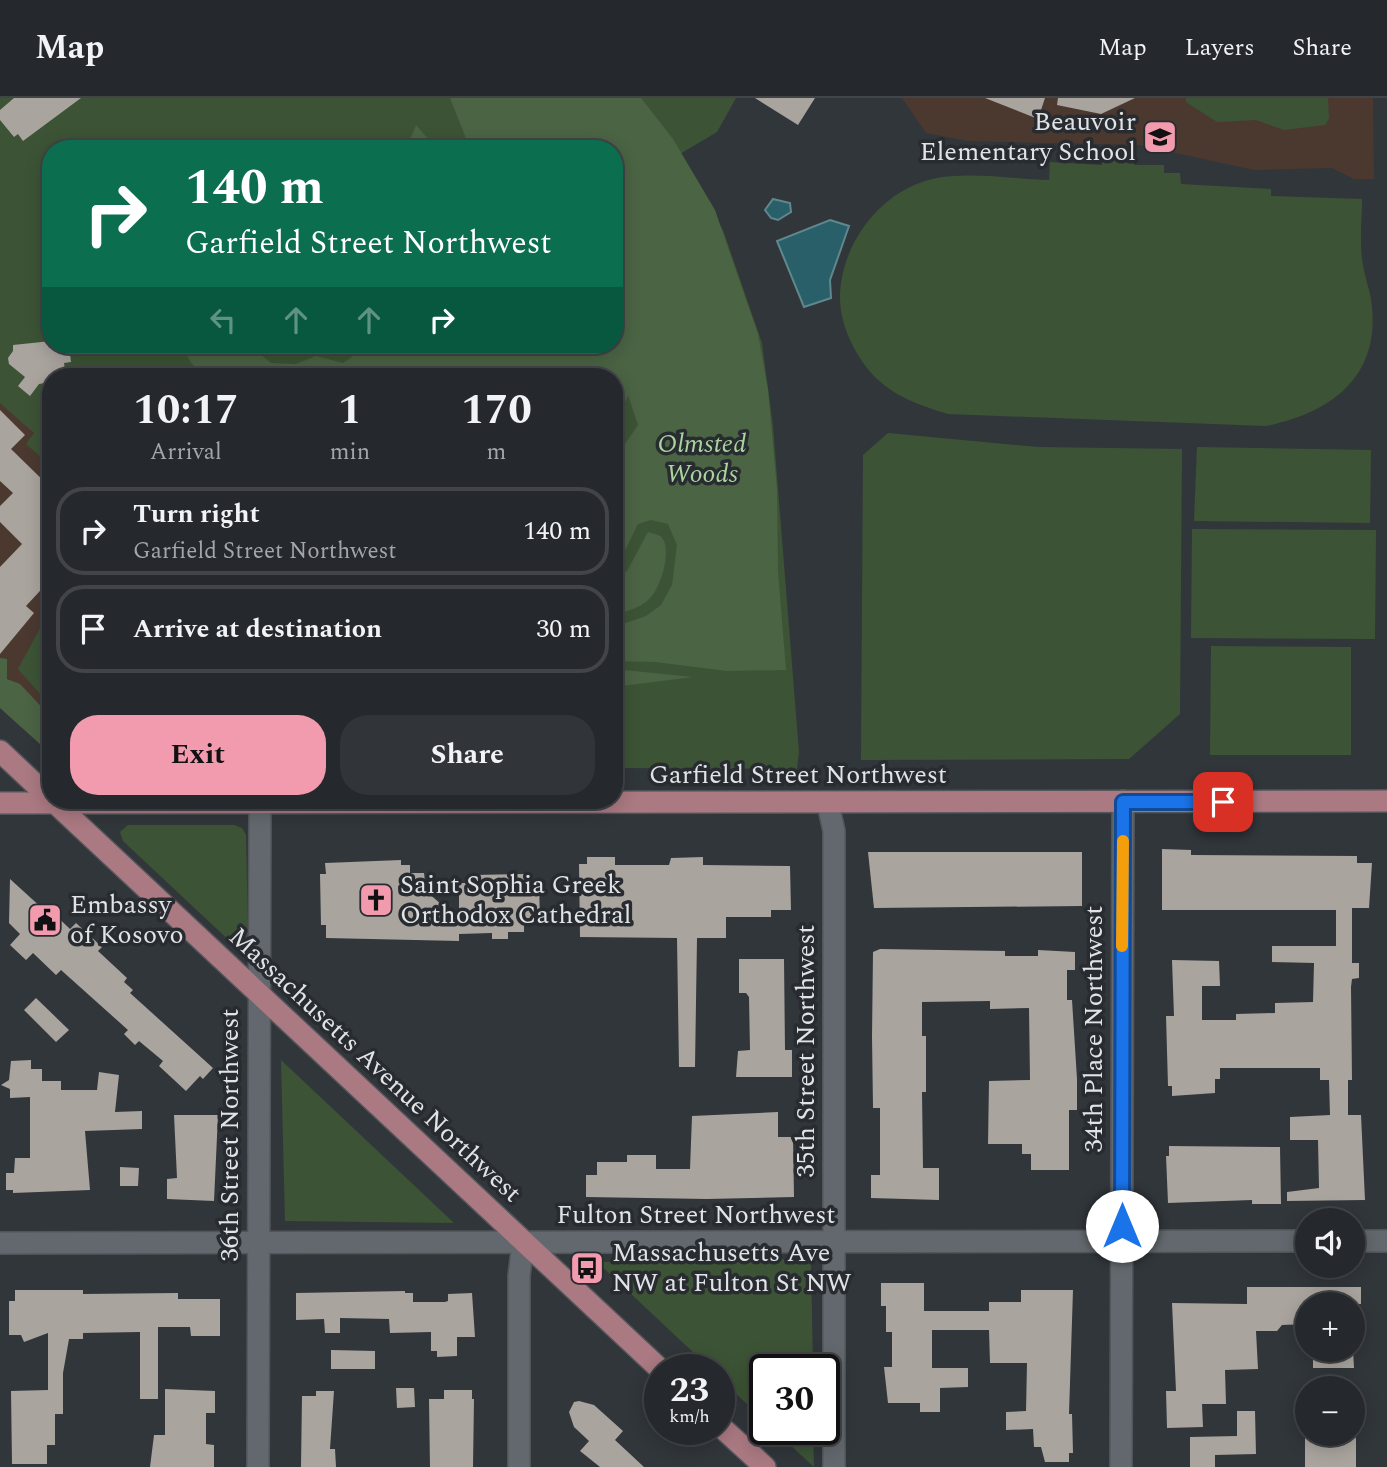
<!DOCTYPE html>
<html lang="en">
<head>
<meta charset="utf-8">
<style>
	:root { --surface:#25282c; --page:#313438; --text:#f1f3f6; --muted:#a3a6a9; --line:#424448; --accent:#f29aae }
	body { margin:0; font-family:Spectral,serif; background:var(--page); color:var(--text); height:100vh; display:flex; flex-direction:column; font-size:26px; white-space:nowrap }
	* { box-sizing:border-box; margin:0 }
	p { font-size:23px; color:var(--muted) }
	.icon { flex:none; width:38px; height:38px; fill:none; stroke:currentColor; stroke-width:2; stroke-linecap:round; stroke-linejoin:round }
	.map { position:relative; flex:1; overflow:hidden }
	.drawer { position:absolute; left:42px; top:270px; width:581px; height:441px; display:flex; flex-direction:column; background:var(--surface); border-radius:28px; box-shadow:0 4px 18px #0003,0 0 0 2px var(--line) }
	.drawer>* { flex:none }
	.guide { position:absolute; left:42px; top:42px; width:581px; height:214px; border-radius:28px; box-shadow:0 4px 18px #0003,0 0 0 2px var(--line); background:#0b6e4f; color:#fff; overflow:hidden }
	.buttons { position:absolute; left:1295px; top:1110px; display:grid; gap:14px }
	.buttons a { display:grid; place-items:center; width:70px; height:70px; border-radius:50%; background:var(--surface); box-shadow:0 4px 18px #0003,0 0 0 2px var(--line); font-size:35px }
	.speed { position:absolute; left:644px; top:1256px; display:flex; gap:14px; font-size:35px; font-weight:700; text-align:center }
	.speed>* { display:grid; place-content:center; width:91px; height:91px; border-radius:50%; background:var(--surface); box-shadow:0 4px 18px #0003,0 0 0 2px var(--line); line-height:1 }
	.speed small { font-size:18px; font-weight:400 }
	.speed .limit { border:4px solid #111; border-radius:10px; background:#fff; color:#111 }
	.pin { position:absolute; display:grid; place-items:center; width:60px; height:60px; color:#fff; margin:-30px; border-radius:14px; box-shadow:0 4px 10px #0006 }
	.me { position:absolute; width:77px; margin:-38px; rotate:0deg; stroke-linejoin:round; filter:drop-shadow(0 0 5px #0008) }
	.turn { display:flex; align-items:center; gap:24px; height:147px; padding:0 28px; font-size:32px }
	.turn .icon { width:91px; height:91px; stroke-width:2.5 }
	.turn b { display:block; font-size:49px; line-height:60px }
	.lanes { display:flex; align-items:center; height:66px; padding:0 28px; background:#0003; justify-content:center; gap:35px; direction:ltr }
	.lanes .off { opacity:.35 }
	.eta { display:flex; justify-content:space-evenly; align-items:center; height:119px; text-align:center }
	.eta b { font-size:42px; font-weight:700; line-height:49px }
	.action { display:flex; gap:14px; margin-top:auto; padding:14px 28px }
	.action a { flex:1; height:80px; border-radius:28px; background:var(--accent); color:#111; font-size:28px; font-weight:700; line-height:80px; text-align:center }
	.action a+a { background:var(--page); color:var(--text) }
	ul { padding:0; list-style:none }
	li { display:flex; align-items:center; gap:21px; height:88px; margin:0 14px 10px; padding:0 14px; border:4px solid var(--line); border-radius:28px }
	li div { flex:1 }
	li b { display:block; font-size:26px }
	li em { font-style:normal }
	header { display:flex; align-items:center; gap:42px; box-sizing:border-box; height:98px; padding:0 35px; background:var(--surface); border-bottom:2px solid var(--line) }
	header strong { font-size:33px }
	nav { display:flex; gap:38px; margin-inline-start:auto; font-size:24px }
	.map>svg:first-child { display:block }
	.education { fill:#4b3930 }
	.green { fill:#3c5435; fill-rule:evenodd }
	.forest { fill:#4b6444 }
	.water { fill:#295f68; stroke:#60878e; stroke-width:2 }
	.building { fill:#a9a49e }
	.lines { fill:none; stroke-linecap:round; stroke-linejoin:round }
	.minor-casing { stroke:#515559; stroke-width:24 }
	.major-casing { stroke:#515559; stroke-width:24 }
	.minor { stroke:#62686d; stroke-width:21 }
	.major { stroke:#aa7982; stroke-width:21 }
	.route-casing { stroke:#114b97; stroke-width:18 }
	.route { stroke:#1a73e8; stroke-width:12 }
	.slow { stroke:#f59e0b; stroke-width:12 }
	.labels { text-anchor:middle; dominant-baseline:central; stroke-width:7; stroke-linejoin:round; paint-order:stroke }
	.poi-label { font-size:26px; fill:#e1e4e7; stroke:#282c31; text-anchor:start }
	.park-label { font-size:26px; font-style:italic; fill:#a9d49d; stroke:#282c31 }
	.street-label { font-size:26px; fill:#e1e4e7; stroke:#282c31 }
</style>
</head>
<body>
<header>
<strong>Map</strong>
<nav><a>Map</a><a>Layers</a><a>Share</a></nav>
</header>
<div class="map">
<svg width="1387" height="1369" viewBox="0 0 1387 1369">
	<rect width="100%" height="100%" fill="#31363b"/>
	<!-- education -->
	<g class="education">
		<path d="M902,0H1373L1374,81H1354L1332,70L1254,72L1139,47L967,43L926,35Z"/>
		<path d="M0,263L51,278V627L0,572Z"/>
	</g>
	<!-- green -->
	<g class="green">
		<path d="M0,0H736L717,34L680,56L723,132L762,245L773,328L799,654L797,671L614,670V278H51V368L26,346L34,335L0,305ZM51,51H614V247H51Z"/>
		<path d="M1186,0H1328L1329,20L1325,27L1284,32L1256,22L1217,24L1186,4Z"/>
		<path d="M1102,59H1134V67H1164V75H1180L1181,86L1271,91V98L1362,101C1362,122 1359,146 1363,167C1365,181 1371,194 1372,209C1379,280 1330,315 1266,328L948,316C920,307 894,299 873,277C855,257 840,227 840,200C840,146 882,90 937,80C972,74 1013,81 1049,82L1050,64L1102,67Z"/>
		<path d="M888,335L1038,349L1182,351L1180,616L1129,661L861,662L863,357Z"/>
		<path d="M1197,349L1371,352L1370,425L1194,423Z"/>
		<path d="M1192,431L1376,432L1375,541L1191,540Z"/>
		<path d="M45,521H51V608L18,571Z"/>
		<path d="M1211,548L1351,549V657H1210Z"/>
		<path d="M128,727H234L242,730L246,737L248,837L244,846L234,847L123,743L120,734Z"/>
		<path d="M281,962L454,1125L285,1123Z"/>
		<path d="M811,1161L813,1272H765V1323L719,1280V1272H712L597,1164Z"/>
		<path d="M774,1332H813L814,1369Z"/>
	</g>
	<!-- forest -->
	<g class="forest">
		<path d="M450,0H641L673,41L715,112L758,236L768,292L777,391L778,473L786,572L727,573L655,564L614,563V529L646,518L661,507L672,487L677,447L668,426L651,422L638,426L622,459L614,466V362L638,327L628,297L614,331V278H207L192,266L181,247H249L271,265L296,266L316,258L343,265L369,247H477C489,252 517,253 529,247H614V51H476L469,48Z"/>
		<path d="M416,27L437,51H406Z"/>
		<path d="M648,434C653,436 660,436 663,441C671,455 661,489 650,500C641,510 627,513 614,517V479L627,473Z"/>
		<path d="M0,560L7,561V581L20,586L51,619V656L0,610Z"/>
		<path d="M614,571L693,579L614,589Z"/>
	</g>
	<!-- water -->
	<g class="water">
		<path d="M773,101L790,105L791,114L778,122L771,120L765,112Z"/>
		<path d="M830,122L849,128L830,182L831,200L804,209L777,143Z"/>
	</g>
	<!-- building -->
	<g class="building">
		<path d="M14,0H81L23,43L18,36L14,39L0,22V12Z"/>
		<path d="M755,0H815L798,27Z"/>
		<path d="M985,0H1045L1038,21Z"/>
		<path d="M1058,0H1135L1101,16L1057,7Z"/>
		<path d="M51,243V247H69L71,264L64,265L66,278H51V284L39,286L30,298L18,288L25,279L9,266L8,260L13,253V247Z"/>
		<path d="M0,312L25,337L11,351L51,390V481L26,508L34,515L0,556V469L22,446L0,424V408L13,395L0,383Z"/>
		<path d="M1162,751L1191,752V757L1357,758V765H1372L1369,810H1352V865H1359V880L1352,881L1351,889L1352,982H1348V1017H1361L1365,1102L1287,1103V1094L1319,1090L1318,1042H1290V1019L1330,1017L1329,982H1320V970H1220V981H1215V995L1172,998V988H1168L1166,918H1174L1172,862L1219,863L1220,888H1202V922H1236V916L1275,915V905L1313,904L1314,865L1272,864V848H1336V812H1162Z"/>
		<path d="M868,754H1082V808L874,810Z"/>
		<path d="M587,759H615V767H669L671,760L703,759V767L790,768L791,812H771V819H726V840H697L695,969H679L677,840L580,839L579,766H587Z"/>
		<path d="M401,762V767H410V775H424L426,793L459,822V785H474V777L524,776V784H539L540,824H524V834H508V841H492V835L459,836V843L326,840V827H321L320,776H326L325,765Z"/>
		<path d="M10,781L43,811L46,808L70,831L76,825L102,849L98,853L127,880L124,884L133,892L130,895L213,970L203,981L200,978L186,993L159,968L163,963L139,943L135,947L124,936L128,932L61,872L56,877L33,855L26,862L10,847L20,836L9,825Z"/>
		<path d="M880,851L1005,853V858H1038V852L1075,854V872H1067V902H1072L1077,981V1012H1069V1072H1031V1056H1022V1046H988L989,983L1030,982L1029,910L990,911V903L922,904V938H926V994H922L923,1070H939V1102L871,1100V1077H880V1010H873L872,939L873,854Z"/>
		<path d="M739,861H784L785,952H792V979H736L738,953L750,952L749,899L746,895H739Z"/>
		<path d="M36,900L69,932L56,944L24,912Z"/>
		<path d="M31,962V971H42V983H61V992H97L99,974L119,977L115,1014L142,1013V1031L85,1033L90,1092L13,1095V1092H6V1075H14L15,1060H30V999L10,1000V991L1,987L9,982L11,963Z"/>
		<path d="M778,1014V1039H793L794,1099L707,1101L586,1099V1077H597V1064H627V1057H656V1071H690L692,1018Z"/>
		<path d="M174,1017H218L214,1103L167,1101V1081L177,1080Z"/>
		<path d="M1169,1048L1280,1049L1281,1106H1252V1102L1168,1105L1166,1058H1169Z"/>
		<path d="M120,1069L139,1070L138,1088H120Z"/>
		<path d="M881,1185H924V1213H989V1204H1021V1192H1073L1069,1316H1072L1073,1355H1069V1364H1045L1041,1349H1034L1033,1331L1006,1332V1314L1026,1313L1027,1265H990L989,1232H932V1270H968V1289L940,1290V1314H920V1305H888L884,1269H892V1234H886V1208H881Z"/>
		<path d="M1247,1189H1361V1206H1307V1226L1282,1227L1277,1233H1256L1258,1271L1225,1272L1226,1306H1202L1203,1329L1167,1330L1166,1293H1176L1172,1205L1247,1206Z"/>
		<path d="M15,1192H83V1196L178,1195V1201H220V1238H191L190,1229H158V1301H140V1234L83,1235V1241H69L63,1275V1316H55V1347H47V1366H12L11,1293L48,1292V1235L24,1244L21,1237H9V1203H15Z"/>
		<path d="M405,1193V1195H413V1204H445L448,1203V1196L472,1195L475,1239H457V1258L437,1259V1253H431V1234L390,1235L389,1221L340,1220V1235H325L324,1221L296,1222V1195Z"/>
		<path d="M1313,1251H1353L1354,1270H1313Z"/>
		<path d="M331,1252L375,1253V1271H331Z"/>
		<path d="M396,1290H414L415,1309L397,1310Z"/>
		<path d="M165,1291L215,1293V1315H206V1346L214,1347V1369H150L154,1337H165Z"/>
		<path d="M444,1292H472V1301H474L473,1369H430L429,1301H444Z"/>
		<path d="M316,1293H334L330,1351H335L336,1369H301L302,1298H316Z"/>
		<path d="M579,1303L594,1307L623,1333L615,1342L644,1369H600L580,1353L589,1343L574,1329L569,1314L574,1304Z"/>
		<path d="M1237,1313H1255L1256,1356L1215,1357V1369H1190V1339L1237,1338Z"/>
		<rect x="1305" y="1339" width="51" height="30"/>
	</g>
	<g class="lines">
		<!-- minor casing -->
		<g class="minor-casing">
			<g id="minor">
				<path d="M828,706L834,733V1369"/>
				<path d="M1353,1143H1387"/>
				<path d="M0,1145L1307,1143"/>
				<path d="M258,1369L260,705"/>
				<path d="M519,1369V1178L523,1145"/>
				<path d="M1121,1369L1123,703"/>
			</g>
		</g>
		<!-- major casing -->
		<g class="major-casing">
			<g id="major">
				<path d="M0,653L51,701"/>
				<path d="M52,702L661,1272"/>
				<path d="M0,705L1387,703"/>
				<path d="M719,1327L765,1369"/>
			</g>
		</g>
		<!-- minor -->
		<use href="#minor" class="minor"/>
		<!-- major -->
		<use href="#major" class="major"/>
	</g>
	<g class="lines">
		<!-- route casing -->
		<g class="route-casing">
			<path id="route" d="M1122,1128L1123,704H1223"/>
		</g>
		<!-- route -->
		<use href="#route" class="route"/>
		<!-- slow -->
		<path class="slow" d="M1122,848L1123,743"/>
	</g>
	<!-- icons -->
	<defs>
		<g id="school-square" transform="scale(1.75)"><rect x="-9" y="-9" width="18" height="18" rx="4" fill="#f29aae" stroke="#282c31"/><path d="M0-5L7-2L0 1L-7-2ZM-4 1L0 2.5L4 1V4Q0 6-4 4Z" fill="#111"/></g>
		<g id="church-square" transform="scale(1.75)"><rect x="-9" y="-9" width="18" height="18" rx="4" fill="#f29aae" stroke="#282c31"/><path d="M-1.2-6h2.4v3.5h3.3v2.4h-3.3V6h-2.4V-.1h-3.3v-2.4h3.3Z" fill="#111"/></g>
		<g id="civic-square" transform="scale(1.75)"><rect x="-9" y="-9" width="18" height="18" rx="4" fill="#f29aae" stroke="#282c31"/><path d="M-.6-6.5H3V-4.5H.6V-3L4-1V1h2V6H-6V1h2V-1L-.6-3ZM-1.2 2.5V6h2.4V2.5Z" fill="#111"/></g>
		<g id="bus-square" transform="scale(1.75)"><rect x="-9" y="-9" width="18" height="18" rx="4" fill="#f29aae" stroke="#282c31"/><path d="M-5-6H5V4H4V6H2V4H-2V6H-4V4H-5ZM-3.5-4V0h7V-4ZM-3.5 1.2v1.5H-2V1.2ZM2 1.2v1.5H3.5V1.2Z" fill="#111"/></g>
	</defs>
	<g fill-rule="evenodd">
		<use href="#school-square" x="1160" y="39"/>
		<use href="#church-square" x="376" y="802"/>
		<use href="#civic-square" x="45" y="822"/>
		<use href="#bus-square" x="587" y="1170"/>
	</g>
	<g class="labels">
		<!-- poi labels -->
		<g class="poi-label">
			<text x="1136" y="24" text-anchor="end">Beauvoir<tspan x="1136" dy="30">Elementary School</tspan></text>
			<text x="400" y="787">Saint Sophia Greek<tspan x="400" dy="30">Orthodox Cathedral</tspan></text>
			<text x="70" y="807">Embassy<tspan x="70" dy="30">of Kosovo</tspan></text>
			<text x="612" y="1155">Massachusetts Ave<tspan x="612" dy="30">NW at Fulton St NW</tspan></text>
		</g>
		<!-- park labels -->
		<g class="park-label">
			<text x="702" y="346">Olmsted<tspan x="702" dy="30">Woods</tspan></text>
		</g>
		<!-- street labels -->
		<g class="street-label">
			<text x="798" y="677">Garfield Street Northwest</text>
			<text transform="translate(1094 931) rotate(-90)">34th Place Northwest</text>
			<text transform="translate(806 953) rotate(-90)">35th Street Northwest</text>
			<text transform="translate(375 967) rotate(43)">Massachusetts Avenue Northwest</text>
			<text transform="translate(230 1037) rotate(-90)">36th Street Northwest</text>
			<text x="696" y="1117">Fulton Street Northwest</text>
		</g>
	</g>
</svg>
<div class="buttons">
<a><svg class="icon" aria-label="sound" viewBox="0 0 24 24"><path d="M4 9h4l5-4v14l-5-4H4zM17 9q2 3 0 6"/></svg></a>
<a>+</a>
<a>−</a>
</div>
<div class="speed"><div>23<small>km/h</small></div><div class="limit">30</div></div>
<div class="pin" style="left:1223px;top:704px;background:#d93025"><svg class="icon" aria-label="arrive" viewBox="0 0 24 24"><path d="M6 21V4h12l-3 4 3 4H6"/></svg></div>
<svg class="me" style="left:1122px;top:1128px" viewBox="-20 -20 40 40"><circle r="19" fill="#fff"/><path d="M0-13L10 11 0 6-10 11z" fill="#1a73e8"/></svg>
<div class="guide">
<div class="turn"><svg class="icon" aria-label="right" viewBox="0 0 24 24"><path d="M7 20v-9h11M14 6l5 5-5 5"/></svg><div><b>140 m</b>Garfield Street Northwest</div></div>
<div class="lanes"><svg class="icon off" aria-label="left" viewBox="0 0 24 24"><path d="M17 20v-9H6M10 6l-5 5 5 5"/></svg><svg class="icon off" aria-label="ahead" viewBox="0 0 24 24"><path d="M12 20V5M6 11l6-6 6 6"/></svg><svg class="icon off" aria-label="ahead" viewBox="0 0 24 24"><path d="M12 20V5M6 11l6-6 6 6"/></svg><svg class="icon" aria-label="right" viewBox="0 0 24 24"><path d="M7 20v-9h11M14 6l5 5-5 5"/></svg></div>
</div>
<section class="drawer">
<div class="eta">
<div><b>10:17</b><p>Arrival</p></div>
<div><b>1</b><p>min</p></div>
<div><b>170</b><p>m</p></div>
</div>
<ul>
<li><svg class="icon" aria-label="right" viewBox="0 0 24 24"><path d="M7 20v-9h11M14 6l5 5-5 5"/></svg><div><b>Turn right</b><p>Garfield Street Northwest</p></div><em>140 m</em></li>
<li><svg class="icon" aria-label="arrive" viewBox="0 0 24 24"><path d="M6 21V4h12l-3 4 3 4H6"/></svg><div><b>Arrive at destination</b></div><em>30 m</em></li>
</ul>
<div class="action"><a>Exit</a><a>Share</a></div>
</section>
</div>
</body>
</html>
